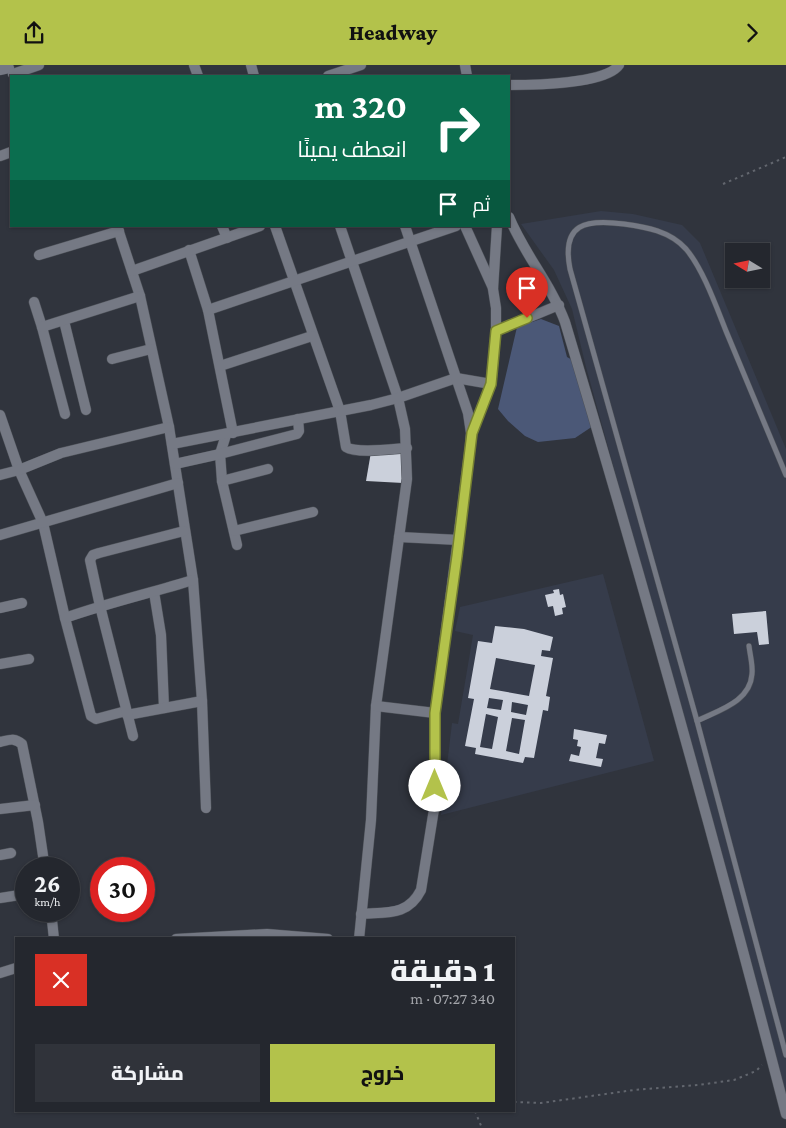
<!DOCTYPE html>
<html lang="ar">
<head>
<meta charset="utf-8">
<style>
	:root { --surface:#24272e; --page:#30333a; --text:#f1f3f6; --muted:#a3a5aa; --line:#41444a; --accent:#b3c24b }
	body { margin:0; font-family:"Crimson Pro",Cairo,serif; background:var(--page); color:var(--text); direction:rtl; height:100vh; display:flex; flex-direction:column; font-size:19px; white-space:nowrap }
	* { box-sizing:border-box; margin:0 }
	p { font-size:16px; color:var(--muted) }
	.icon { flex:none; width:28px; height:28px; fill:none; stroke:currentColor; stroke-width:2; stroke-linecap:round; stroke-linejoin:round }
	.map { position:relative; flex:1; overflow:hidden; direction:ltr }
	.panel { position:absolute; left:15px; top:872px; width:500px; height:175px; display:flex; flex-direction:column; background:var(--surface); border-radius:0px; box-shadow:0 1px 4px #0004,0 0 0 1px var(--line); direction:rtl }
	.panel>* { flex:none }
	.top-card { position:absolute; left:10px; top:10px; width:500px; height:152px; border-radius:0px; box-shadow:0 1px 4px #0004,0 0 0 1px var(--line); direction:rtl; background:#0b6e4f; color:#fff; overflow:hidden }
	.needle { width:32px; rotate:280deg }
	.controls { position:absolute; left:725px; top:178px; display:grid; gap:10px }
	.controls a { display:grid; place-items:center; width:45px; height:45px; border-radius:0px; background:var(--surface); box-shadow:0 1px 4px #0004,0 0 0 1px var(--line); font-size:25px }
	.speed { position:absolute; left:15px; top:792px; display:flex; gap:10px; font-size:25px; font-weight:700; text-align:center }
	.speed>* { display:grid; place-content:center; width:65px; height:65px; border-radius:50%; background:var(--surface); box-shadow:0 1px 4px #0004,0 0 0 1px var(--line); line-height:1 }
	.speed small { font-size:12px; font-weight:400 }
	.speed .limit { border:8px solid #d22; background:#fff; color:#111 }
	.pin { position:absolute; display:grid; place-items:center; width:42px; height:42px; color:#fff; margin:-51px -21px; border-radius:50% 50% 50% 0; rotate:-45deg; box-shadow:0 0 5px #0007 }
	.pin .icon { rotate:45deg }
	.me { position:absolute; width:55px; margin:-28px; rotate:0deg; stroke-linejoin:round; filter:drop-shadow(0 0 4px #0008) }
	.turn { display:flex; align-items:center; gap:18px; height:105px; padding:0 20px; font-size:22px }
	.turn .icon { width:65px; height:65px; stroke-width:2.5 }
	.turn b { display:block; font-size:35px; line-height:42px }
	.then { display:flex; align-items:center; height:48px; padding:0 20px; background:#0003; gap:10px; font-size:19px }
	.round { display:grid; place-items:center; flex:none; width:52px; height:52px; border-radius:0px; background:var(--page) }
	.summary { display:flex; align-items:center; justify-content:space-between; height:85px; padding:0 20px }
	h1 { font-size:30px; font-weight:800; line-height:38px }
	.primary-button { display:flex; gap:10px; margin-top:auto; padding:10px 20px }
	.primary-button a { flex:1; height:58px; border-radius:0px; background:var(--accent); color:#111; font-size:20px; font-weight:800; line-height:58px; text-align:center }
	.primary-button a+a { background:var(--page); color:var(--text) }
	header { display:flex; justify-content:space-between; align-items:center; height:65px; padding:0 20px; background:var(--accent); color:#111; font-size:22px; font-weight:800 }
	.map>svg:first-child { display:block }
	.built { fill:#363c4b }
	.green { fill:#4b5877 }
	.building { fill:#cbd0db; fill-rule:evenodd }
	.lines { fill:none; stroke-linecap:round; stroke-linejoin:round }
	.service-casing { stroke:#4d5158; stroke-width:6 }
	.minor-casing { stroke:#4d5158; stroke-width:11 }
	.tertiary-casing { stroke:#4d5158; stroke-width:11 }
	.path { stroke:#62666e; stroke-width:2; stroke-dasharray:2.5 4; stroke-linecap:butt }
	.service { stroke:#757984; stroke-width:5 }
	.minor { stroke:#757984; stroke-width:10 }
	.tertiary { stroke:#757984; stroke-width:10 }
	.route-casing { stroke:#747e31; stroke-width:12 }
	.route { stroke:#b3c24b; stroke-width:9 }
</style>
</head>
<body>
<header><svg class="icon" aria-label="forward" viewBox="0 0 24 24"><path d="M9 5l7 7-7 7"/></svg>Headway<svg class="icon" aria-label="share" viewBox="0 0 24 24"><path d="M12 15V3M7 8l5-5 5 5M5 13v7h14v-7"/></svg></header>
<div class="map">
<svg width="786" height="1063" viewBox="0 0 786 1063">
	<rect width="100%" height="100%" fill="#30343d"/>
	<!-- built -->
	<g class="built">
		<path d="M601,146L633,149L682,160L700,178L786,384V1039L691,683L586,302L572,244L554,205L521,159Z"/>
		<path d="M603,509L654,696L441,750L452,658L458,659L473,570L455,566L460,542Z"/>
	</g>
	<!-- green -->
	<path class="green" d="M541,254L559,261L567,292L574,296L593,361L575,373L538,377L525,371L508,356L498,344L517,262Z"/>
	<!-- building -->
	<g class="building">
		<path d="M406,386L403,418L366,416L371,387Z"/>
		<path d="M559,524L560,530L563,529L566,542L562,543L563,549L555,551L553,541L548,542L545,530L554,528L553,525Z"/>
		<path d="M766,546L769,579L759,580L757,567L734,569L732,549Z"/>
		<path d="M495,561L524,564L553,572L550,586L542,585L541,591L553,593L546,631L550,632L548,646L543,645L534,693L525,692L523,698L475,689L476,683L465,681L474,634L468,633L478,576L492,578ZM496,593L535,600L529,631L490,624ZM489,633L503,635L501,645L487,643ZM512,637L528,640L526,650L511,647ZM486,649L498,652L492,684L480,682ZM512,653L525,655L519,689L506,686Z"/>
		<path d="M574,664L607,670L605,679L599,678L596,693L603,694L601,702L569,696L571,689L579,691L581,682L577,681L578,675L573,674Z"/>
	</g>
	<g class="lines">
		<!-- service casing -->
		<g class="service-casing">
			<g id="service">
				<path d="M786,410C766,362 746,314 726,266C716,241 703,204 686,184C670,166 646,162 624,159C586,154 561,158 570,204L697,656L786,990"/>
				<path d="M697,656C719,645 750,637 752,609C753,600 750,590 749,581"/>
			</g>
		</g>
		<!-- minor casing -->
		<g class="minor-casing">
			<g id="minor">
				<path d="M194,0L198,11"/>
				<path d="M251,0L254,11"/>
				<path d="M465,0L467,11"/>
				<path d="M0,5L9,3"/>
				<path d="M13,9L39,0"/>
				<path d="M509,20C532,20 606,19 619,0"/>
				<path d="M509,152C524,189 551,219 565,257C644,520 717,784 786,1049"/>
				<path d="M117,161L140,231L169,362L193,515L202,636L206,743"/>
				<path d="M222,161L227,173"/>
				<path d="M275,161L340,346L346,382C357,389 392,384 407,383"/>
				<path d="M340,161L398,333L405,364L407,414L376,641L371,755L359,874"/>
				<path d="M465,161L493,223"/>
				<path d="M189,185L208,245L233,368"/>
				<path d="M39,190L119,166"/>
				<path d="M132,206L260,161"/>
				<path d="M34,237L42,262L65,349"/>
				<path d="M208,245L456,161"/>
				<path d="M64,256L86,345"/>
				<path d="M42,262L140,231"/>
				<path d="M496,266L559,240"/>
				<path d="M112,294L151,284"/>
				<path d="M220,301L312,271"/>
				<path d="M0,350L19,405L43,458L65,553L91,651L96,654L126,646"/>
				<path d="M472,367L491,319L496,266V243L493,224L497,161"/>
				<path d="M226,370L220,389L222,416L237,480"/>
				<path d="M172,379L371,340L398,333L456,313L491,319"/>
				<path d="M175,399L220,389L297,369L299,366L298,354"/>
				<path d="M0,410L19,405L61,388L169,362"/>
				<path d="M222,416L268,404"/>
				<path d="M234,466L313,447"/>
				<path d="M0,470L178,418"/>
				<path d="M399,472L459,475"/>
				<path d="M154,527L161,570L164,643"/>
				<path d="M0,543L22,538"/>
				<path d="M65,553C107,538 151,528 193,515"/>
				<path d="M0,599L29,594"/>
				<path d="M376,641L435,648"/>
				<path d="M127,650L202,636"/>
				<path d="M133,671L100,541L90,495L93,490L99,488L184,466"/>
				<path d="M0,677C9,675 14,672 22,679L38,757L45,804"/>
				<path d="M0,744L35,740"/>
				<path d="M0,790L11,788"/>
				<path d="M0,833L26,829"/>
				<path d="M51,846L54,874"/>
				<path d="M361,849C387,847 408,851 421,825L435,738V648L470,383L471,368L468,348L405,161"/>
				<path d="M176,874L267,869L328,874"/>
				<path d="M0,908L16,903"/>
			</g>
		</g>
		<!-- tertiary casing -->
		<g class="tertiary-casing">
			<g id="tertiary">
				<path d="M328,11L361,0"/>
				<path d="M0,91L11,87"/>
			</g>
		</g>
		<!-- path -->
		<g class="path">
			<path d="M723,119L786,92"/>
			<path d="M514,1037L541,1038L634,1025L698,1020L734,1015L756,1006L762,1000"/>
			<path d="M475,1046L482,1063"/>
		</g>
		<!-- service -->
		<use href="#service" class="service"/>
		<!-- minor -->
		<use href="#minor" class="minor"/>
		<!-- tertiary -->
		<use href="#tertiary" class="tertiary"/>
	</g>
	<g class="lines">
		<!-- route casing -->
		<g class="route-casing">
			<path id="route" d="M435,721V648L457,491L472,368L491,319L496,266L527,253"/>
		</g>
		<!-- route -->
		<use href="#route" class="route"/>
	</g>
</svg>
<div class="controls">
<a><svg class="needle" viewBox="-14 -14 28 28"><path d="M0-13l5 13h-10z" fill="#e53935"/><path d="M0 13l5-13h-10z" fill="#a3a5aa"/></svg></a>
</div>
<div class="speed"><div>26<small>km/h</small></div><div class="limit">30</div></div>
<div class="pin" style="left:527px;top:253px;background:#d93025"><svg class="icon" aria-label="arrive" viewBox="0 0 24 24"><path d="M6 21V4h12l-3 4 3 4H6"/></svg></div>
<svg class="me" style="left:435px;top:721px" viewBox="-20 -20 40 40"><circle r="19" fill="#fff"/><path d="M0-13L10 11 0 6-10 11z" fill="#b3c24b"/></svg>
<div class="top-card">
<div class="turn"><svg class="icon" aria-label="right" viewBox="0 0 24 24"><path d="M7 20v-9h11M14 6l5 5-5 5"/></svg><div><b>320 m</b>انعطف يمينًا</div></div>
<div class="then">ثم<svg class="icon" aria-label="arrive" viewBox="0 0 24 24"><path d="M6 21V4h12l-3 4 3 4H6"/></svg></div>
</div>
<section class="panel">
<div class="summary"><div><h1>1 دقيقة</h1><p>340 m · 07:27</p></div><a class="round" style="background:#d93025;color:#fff"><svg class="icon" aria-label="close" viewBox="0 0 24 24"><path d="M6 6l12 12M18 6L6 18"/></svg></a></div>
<div class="primary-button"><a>خروج</a><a>مشاركة</a></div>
</section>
</div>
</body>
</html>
